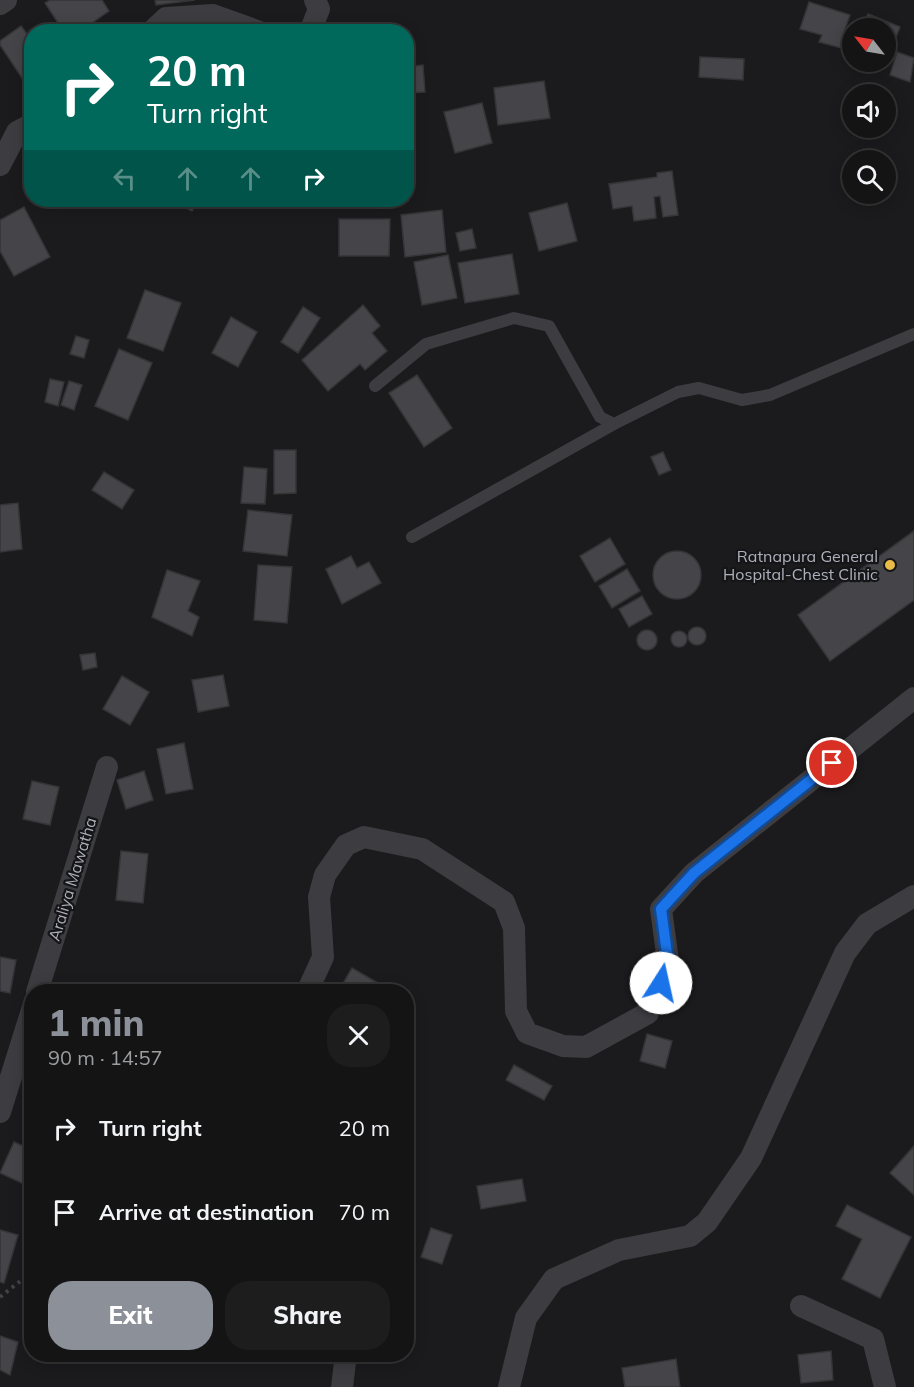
<!DOCTYPE html>
<html lang="en">
<head>
<meta charset="utf-8">
<style>
	:root { --surface:#141415; --page:#1d1d1e; --text:#f1f3f6; --muted:#9d9ea0; --line:#333334; --accent:#8c9099 }
	body { margin:0; font-family:Mulish,sans-serif; background:var(--page); color:var(--text); height:100vh; display:flex; flex-direction:column; font-size:22px; white-space:nowrap }
	* { box-sizing:border-box; margin:0 }
	p { font-size:20px; color:var(--muted) }
	.icon { flex:none; width:33px; height:33px; fill:none; stroke:currentColor; stroke-width:2; stroke-linecap:round; stroke-linejoin:round }
	.map { position:relative; flex:1; overflow:hidden }
	.side { position:absolute; left:24px; top:984px; width:390px; height:378px; display:flex; flex-direction:column; background:var(--surface); border-radius:24px; box-shadow:0 3px 15px #0003,0 0 0 2px var(--line) }
	.side>* { flex:none }
	.top-card { position:absolute; left:24px; top:24px; width:390px; height:183px; border-radius:24px; box-shadow:0 3px 15px #0003,0 0 0 2px var(--line); background:#00695c; color:#fff; overflow:hidden }
	.needle { width:39px; rotate:301deg }
	.tools { position:absolute; left:842px; top:18px; display:grid; gap:12px }
	.tools a { display:grid; place-items:center; width:54px; height:54px; border-radius:50%; background:var(--surface); box-shadow:0 3px 15px #0003,0 0 0 2px var(--line); font-size:30px }
	.pin { position:absolute; display:grid; place-items:center; width:51px; height:51px; color:#fff; margin:-26px; border:3px solid #fff; border-radius:50%; box-shadow:0 2px 6px #0007 }
	.me { position:absolute; width:66px; margin:-33px; rotate:10deg; stroke-linejoin:round; filter:drop-shadow(0 0 4px #0008) }
	.turn { display:flex; align-items:center; gap:21px; height:126px; padding:0 24px; font-size:27px }
	.turn .icon { width:78px; height:78px; stroke-width:2.5 }
	.turn b { display:block; font-size:42px; line-height:51px }
	.lanes { display:flex; align-items:center; height:57px; padding:0 24px; background:#0003; justify-content:center; gap:30px; direction:ltr }
	.lanes .off { opacity:.35 }
	.round { display:grid; place-items:center; flex:none; width:63px; height:63px; border-radius:24px; background:var(--page) }
	.summary { display:flex; align-items:center; justify-content:space-between; height:102px; padding:0 24px }
	h1 { font-size:36px; font-weight:800; line-height:45px; color:var(--accent) }
	.action { display:flex; gap:12px; margin-top:auto; padding:12px 24px }
	.action a { flex:1; height:69px; border-radius:24px; background:var(--accent); color:#fff; font-size:24px; font-weight:800; line-height:69px; text-align:center }
	.action a+a { background:var(--page); color:var(--text) }
	ul { padding:0; list-style:none }
	li { display:flex; align-items:center; gap:18px; height:84px; padding:0 24px }
	li div { flex:1 }
	li b { display:block; font-size:22px }
	li em { font-style:normal }
	.map>svg:first-child { display:block }
	.building { fill:#454549; stroke:#353538; stroke-width:1.5 }
	.lines { fill:none; stroke-linecap:round; stroke-linejoin:round }
	.path { stroke:#424348; stroke-width:4; stroke-dasharray:3 4.5; stroke-linecap:butt }
	.lane { stroke:#3c3c41; stroke-width:12 }
	.street { stroke:#3c3c41; stroke-width:22 }
	.route-casing { stroke:#114b97; stroke-width:15 }
	.route { stroke:#1a73e8; stroke-width:10 }
	.poi-dot { fill:#e8bc47; stroke:#151518; stroke-width:2 }
	.labels { text-anchor:middle; dominant-baseline:central; stroke-width:4.5; stroke-linejoin:round; paint-order:stroke }
	.poi-label { font-size:16px; fill:#aeb1bb; stroke:#151518; text-anchor:end }
	.street-label { font-size:16px; fill:#aeb1bb; stroke:#151518 }
</style>
</head>
<body>
<div class="map">
<svg width="914" height="1387" viewBox="0 0 914 1387">
	<rect width="100%" height="100%" fill="#1b1a1c"/>
	<!-- building -->
	<g class="building">
		<path d="M50,0H102L109,11L79,32H64L45,3Z"/>
		<path d="M155,0H195L156,5Z"/>
		<path d="M809,2L850,15L844,32L849,34L845,49L819,42L822,35L800,29Z"/>
		<path d="M868,14L900,27L884,68L868,62H885V28H862Z"/>
		<path d="M43,24L49,32H32Z"/>
		<path d="M21,26L28,35L32,32V76L24,81L0,45V41Z"/>
		<path d="M897,52L914,58L910,82L890,75Z"/>
		<path d="M700,57L744,59L743,80L699,77Z"/>
		<path d="M423,65L425,92L406,93V67Z"/>
		<path d="M544,81L550,118L498,125L494,88Z"/>
		<path d="M482,103L492,143L455,153L444,112Z"/>
		<path d="M672,171L678,215L663,217L660,196L654,197L656,218L634,221L632,206L613,209L609,184L657,177V173Z"/>
		<path d="M39,200H58L41,206Z"/>
		<path d="M172,200H199L192,211Z"/>
		<path d="M567,203L577,241L539,251L529,213Z"/>
		<path d="M24,207L50,257L14,276L0,251V220Z"/>
		<path d="M442,210L446,252L405,257L401,215Z"/>
		<path d="M339,219H390L389,256H339Z"/>
		<path d="M472,229L476,248L460,251L456,233Z"/>
		<path d="M512,254L519,294L465,303L458,263Z"/>
		<path d="M448,255L457,298L422,305L414,262Z"/>
		<path d="M145,290L181,303L163,351L127,338Z"/>
		<path d="M363,305L380,326L372,333L387,351L365,370L360,364L328,391L302,360Z"/>
		<path d="M303,307L320,318L298,353L281,342Z"/>
		<path d="M231,317L257,332L238,367L212,353Z"/>
		<path d="M76,336L89,340L84,358L70,354Z"/>
		<path d="M119,349L152,363L128,420L95,406Z"/>
		<path d="M417,375L452,428L424,447L389,393Z"/>
		<path d="M50,379L64,382L58,406L45,402Z"/>
		<path d="M69,381L82,385L74,410L61,405Z"/>
		<path d="M274,450H296V493L274,494Z"/>
		<path d="M663,452L671,470L659,475L651,457Z"/>
		<path d="M244,467L267,469L265,504L241,503Z"/>
		<path d="M104,472L134,490L122,509L92,490Z"/>
		<path d="M18,503L22,549L0,552V505Z"/>
		<path d="M248,510L292,515L287,556L243,551Z"/>
		<path d="M914,531V600L830,661L798,615Z"/>
		<path d="M610,538L625,564L595,582L580,556Z"/>
		<circle cx="677" cy="575" r="24"/>
		<path d="M351,556L357,568L369,562L381,583L342,604L326,569Z"/>
		<path d="M258,565L292,567L287,623L254,620Z"/>
		<path d="M627,569L640,591L612,608L599,586Z"/>
		<path d="M167,570L200,581L188,611L199,617L192,636L152,617Z"/>
		<path d="M642,596L652,614L629,627L619,609Z"/>
		<circle cx="697" cy="636" r="9"/>
		<circle cx="647" cy="640" r="10"/>
		<circle cx="679" cy="639" r="8"/>
		<path d="M95,653L97,667L83,670L80,655Z"/>
		<path d="M223,675L229,706L198,712L192,680Z"/>
		<path d="M122,676L149,692L130,725L103,709Z"/>
		<path d="M184,743L193,789L166,794L157,749Z"/>
		<path d="M144,771L153,800L126,809L117,780Z"/>
		<path d="M32,781L59,787L50,825L23,819Z"/>
		<path d="M121,851L148,854L143,903L116,900Z"/>
		<path d="M0,957L16,960L10,993L0,991Z"/>
		<path d="M352,968L378,983L373,992H338Z"/>
		<path d="M647,1034L672,1041L665,1068L640,1061Z"/>
		<path d="M514,1065L552,1086L544,1100L506,1080Z"/>
		<path d="M14,1142L32,1150V1167L24,1184L0,1173Z"/>
		<path d="M914,1146V1195L890,1173Z"/>
		<path d="M522,1179L526,1201L481,1209L477,1186Z"/>
		<path d="M847,1205L911,1237L880,1298L842,1279L862,1239L836,1226Z"/>
		<path d="M431,1228L452,1235L442,1264L421,1257Z"/>
		<path d="M0,1230L18,1235L4,1283L0,1282Z"/>
		<path d="M0,1336L18,1342L10,1375L0,1370Z"/>
		<path d="M831,1351L833,1380L801,1383L798,1355Z"/>
		<path d="M676,1359L680,1387H625L622,1368Z"/>
	</g>
	<g class="lines">
		<!-- path -->
		<path class="path" d="M0,1297L32,1272"/>
		<!-- lane -->
		<g class="lane">
			<path d="M375,386L426,344L514,318L549,326L600,417L614,424L678,392L699,388L742,400L770,395L914,334"/>
			<path d="M412,537L614,424"/>
		</g>
		<!-- street -->
		<g class="street">
			<path d="M0,4L6,0"/>
			<path d="M151,32L166,18L213,15L260,32"/>
			<path d="M310,32L319,9L315,0"/>
			<path d="M0,165L17,132L32,124"/>
			<path d="M37,992L107,767"/>
			<path d="M307,992L323,957L319,897L325,875L346,845L364,837L422,849L504,902L514,928L516,1011L527,1033L563,1046L586,1047L648,1013L668,961L661,909L694,873L914,698"/>
			<path d="M0,1112L32,1010"/>
			<path d="M801,1306L873,1339L885,1387"/>
			<path d="M342,1387L346,1354"/>
			<path d="M509,1387L526,1318L554,1279L619,1250L690,1236L707,1222L751,1158L845,953L867,924L914,896"/>
		</g>
	</g>
	<g class="lines">
		<!-- route casing -->
		<g class="route-casing">
			<path id="route" d="M661,983L668,961L661,909L694,873L832,763"/>
		</g>
		<!-- route -->
		<use href="#route" class="route"/>
	</g>
	<!-- markers -->
	<circle class="poi-dot" cx="890" cy="565" r="6"/>
	<g class="labels">
		<!-- poi labels -->
		<g class="poi-label">
			<text x="878" y="556">Ratnapura General<tspan x="878" dy="18">Hospital-Chest Clinic</tspan></text>
		</g>
		<!-- street labels -->
		<g class="street-label">
			<text transform="translate(72 879) rotate(-73)">Araliya Mawatha</text>
		</g>
	</g>
</svg>
<div class="tools">
<a><svg class="needle" viewBox="-14 -14 28 28"><path d="M0-13l5 13h-10z" fill="#e53935"/><path d="M0 13l5-13h-10z" fill="#9d9ea0"/></svg></a>
<a><svg class="icon" aria-label="sound" viewBox="0 0 24 24"><path d="M4 9h4l5-4v14l-5-4H4zM17 9q2 3 0 6"/></svg></a>
<a><svg class="icon" aria-label="search" viewBox="0 0 24 24"><circle cx="10" cy="10" r="6"/><path d="M15 15l6 6"/></svg></a>
</div>
<div class="pin" style="left:832px;top:763px;background:#d93025"><svg class="icon" aria-label="arrive" viewBox="0 0 24 24"><path d="M6 21V4h12l-3 4 3 4H6"/></svg></div>
<svg class="me" style="left:661px;top:983px" viewBox="-20 -20 40 40"><circle r="19" fill="#fff"/><path d="M0-13L10 11 0 6-10 11z" fill="#1a73e8"/></svg>
<div class="top-card">
<div class="turn"><svg class="icon" aria-label="right" viewBox="0 0 24 24"><path d="M7 20v-9h11M14 6l5 5-5 5"/></svg><div><b>20 m</b>Turn right</div></div>
<div class="lanes"><svg class="icon off" aria-label="left" viewBox="0 0 24 24"><path d="M17 20v-9H6M10 6l-5 5 5 5"/></svg><svg class="icon off" aria-label="ahead" viewBox="0 0 24 24"><path d="M12 20V5M6 11l6-6 6 6"/></svg><svg class="icon off" aria-label="ahead" viewBox="0 0 24 24"><path d="M12 20V5M6 11l6-6 6 6"/></svg><svg class="icon" aria-label="right" viewBox="0 0 24 24"><path d="M7 20v-9h11M14 6l5 5-5 5"/></svg></div>
</div>
<section class="side">
<div class="summary"><div><h1>1 min</h1><p>90 m · 14:57</p></div><a class="round"><svg class="icon" aria-label="close" viewBox="0 0 24 24"><path d="M6 6l12 12M18 6L6 18"/></svg></a></div>
<ul>
<li><svg class="icon" aria-label="right" viewBox="0 0 24 24"><path d="M7 20v-9h11M14 6l5 5-5 5"/></svg><div><b>Turn right</b></div><em>20 m</em></li>
<li><svg class="icon" aria-label="arrive" viewBox="0 0 24 24"><path d="M6 21V4h12l-3 4 3 4H6"/></svg><div><b>Arrive at destination</b></div><em>70 m</em></li>
</ul>
<div class="action"><a>Exit</a><a>Share</a></div>
</section>
</div>
</body>
</html>
